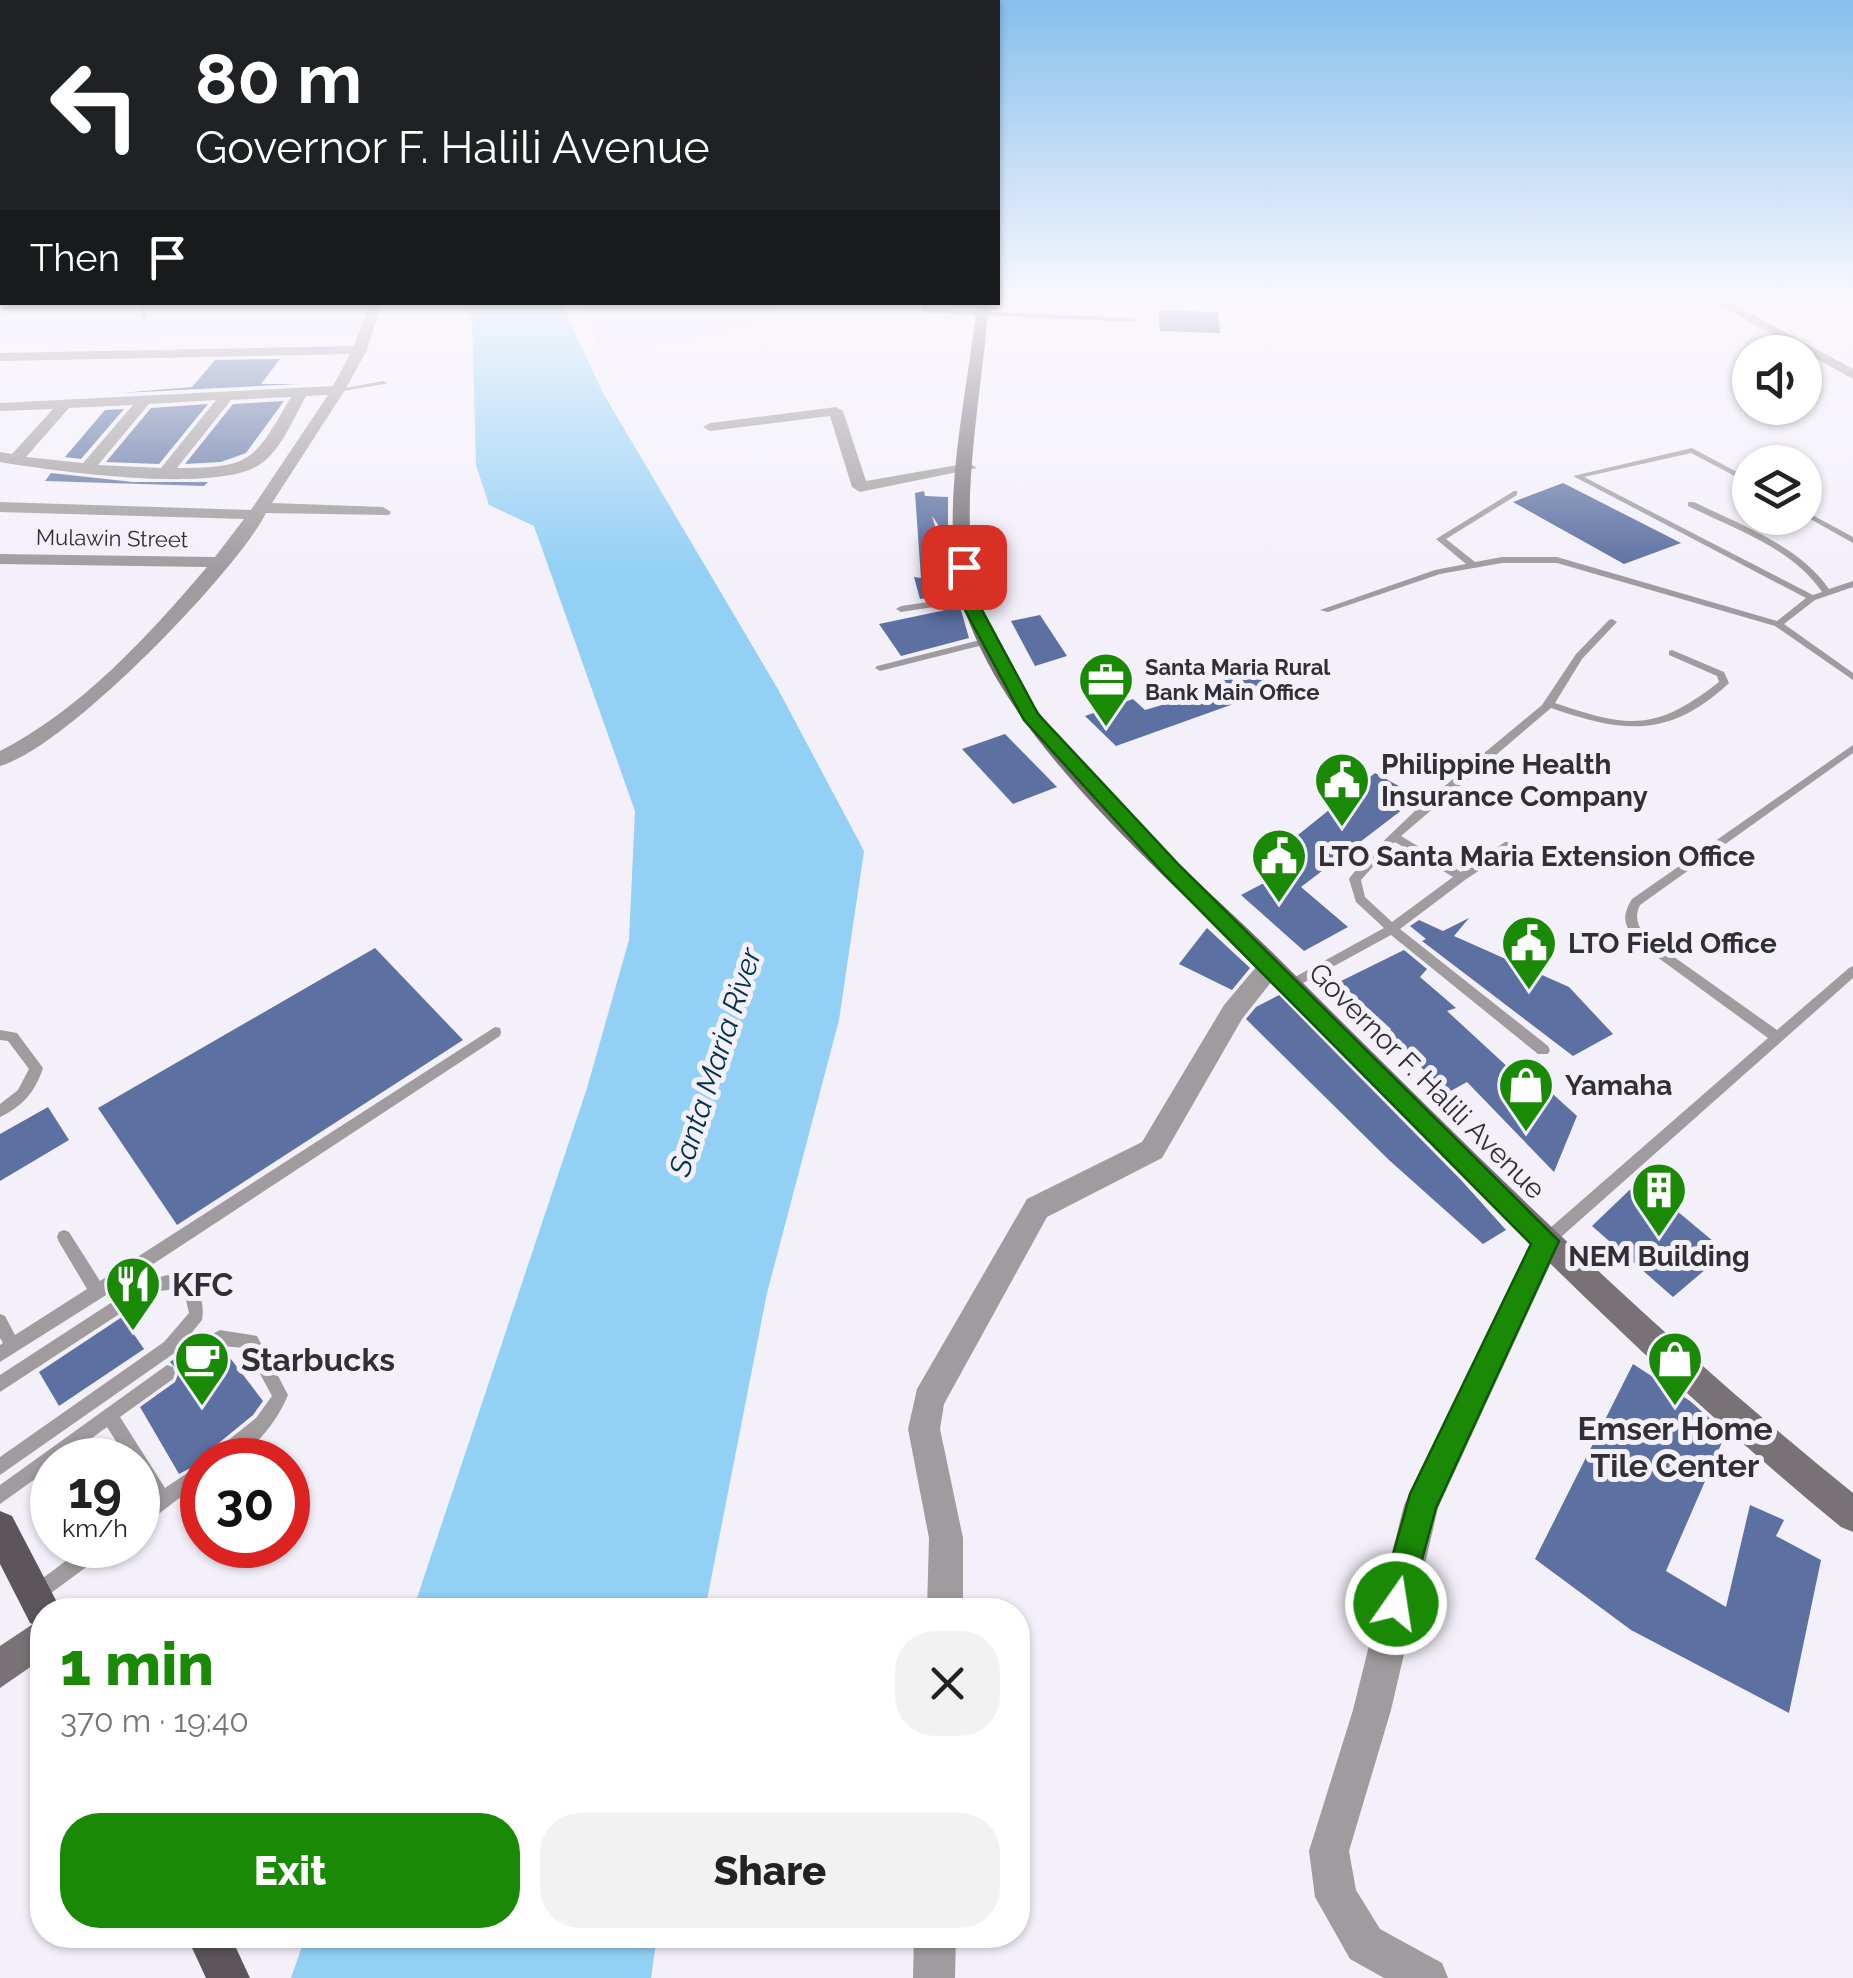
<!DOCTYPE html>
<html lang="en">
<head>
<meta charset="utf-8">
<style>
	:root { --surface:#fff; --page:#f2f2f2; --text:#222; --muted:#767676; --accent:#198906 }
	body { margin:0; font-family:Raleway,sans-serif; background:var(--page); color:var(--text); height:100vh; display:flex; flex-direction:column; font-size:38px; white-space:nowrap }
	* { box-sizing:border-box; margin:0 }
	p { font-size:32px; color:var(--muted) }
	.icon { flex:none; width:55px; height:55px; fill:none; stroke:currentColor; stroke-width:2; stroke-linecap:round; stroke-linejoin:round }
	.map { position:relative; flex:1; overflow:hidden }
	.panel { position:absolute; left:30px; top:1598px; width:1000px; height:350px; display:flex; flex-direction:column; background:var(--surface); border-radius:40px; box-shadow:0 2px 8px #0004 }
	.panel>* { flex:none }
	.top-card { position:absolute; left:0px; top:0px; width:1000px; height:305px; box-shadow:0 2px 8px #0004; background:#202124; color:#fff; overflow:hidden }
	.tools { position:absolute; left:1732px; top:335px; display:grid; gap:20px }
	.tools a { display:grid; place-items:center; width:90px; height:90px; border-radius:50%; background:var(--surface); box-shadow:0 2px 8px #0004; font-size:50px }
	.speed { position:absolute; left:30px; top:1438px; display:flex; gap:20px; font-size:50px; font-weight:700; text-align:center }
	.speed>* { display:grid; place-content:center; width:130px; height:130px; border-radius:50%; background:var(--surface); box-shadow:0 2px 8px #0004; line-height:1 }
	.speed small { font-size:25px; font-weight:400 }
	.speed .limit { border:15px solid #d22; background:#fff; color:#111 }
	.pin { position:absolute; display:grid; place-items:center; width:85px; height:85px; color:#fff; margin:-42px; border-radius:20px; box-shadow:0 5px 15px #0006 }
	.me { position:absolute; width:110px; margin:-55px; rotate:13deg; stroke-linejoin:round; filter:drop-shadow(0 0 8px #0008) }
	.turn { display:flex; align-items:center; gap:35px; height:210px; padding:0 30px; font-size:45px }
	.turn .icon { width:130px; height:130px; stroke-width:2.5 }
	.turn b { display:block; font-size:70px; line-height:85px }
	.then { display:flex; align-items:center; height:95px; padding:0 30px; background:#0003; gap:20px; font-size:38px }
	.round { display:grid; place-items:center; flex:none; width:105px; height:105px; border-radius:40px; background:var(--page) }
	.head { display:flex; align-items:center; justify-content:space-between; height:170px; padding:0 30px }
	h1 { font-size:60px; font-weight:800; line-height:75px; color:var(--accent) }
	.cta { display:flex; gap:20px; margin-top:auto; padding:20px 30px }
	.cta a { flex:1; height:115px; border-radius:40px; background:var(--accent); color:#fff; font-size:40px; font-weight:800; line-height:115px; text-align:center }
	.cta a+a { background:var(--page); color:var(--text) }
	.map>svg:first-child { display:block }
	.built { fill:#e9e4f6 }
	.water { fill:#93d0f5 }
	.building { fill:#5c70a1 }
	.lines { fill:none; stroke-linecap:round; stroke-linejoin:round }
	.lane { fill:#9f9b9e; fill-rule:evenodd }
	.street { fill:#9f9b9e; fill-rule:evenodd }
	.secondary { fill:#787277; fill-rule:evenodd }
	.primary { fill:#5c555b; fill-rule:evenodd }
	.route { fill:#198906; stroke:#105904; stroke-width:2.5 }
	.labels { text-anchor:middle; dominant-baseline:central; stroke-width:10; stroke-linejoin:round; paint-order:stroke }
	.far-street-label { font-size:22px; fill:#302f33; stroke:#f3f0fa }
	.far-poi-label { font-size:22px; font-weight:bold; fill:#302f33; stroke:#f3f0fa; text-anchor:start }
	.poi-label { font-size:28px; font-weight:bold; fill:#302f33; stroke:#f3f0fa; text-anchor:start }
	.street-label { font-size:28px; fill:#302f33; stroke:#f3f0fa }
	.water-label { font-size:30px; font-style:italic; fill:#00324a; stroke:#f3f0fa }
	.near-poi-label { font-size:32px; font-weight:bold; fill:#302f33; stroke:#f3f0fa; text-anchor:start }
</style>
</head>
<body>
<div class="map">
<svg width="1853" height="1978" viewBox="0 0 1853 1978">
	<rect width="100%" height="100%" fill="#f3f0fa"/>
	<!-- built -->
	<g class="built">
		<path d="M0,295L2,302L368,303L359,335L0,339Z"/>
		<path d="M583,303H773L781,320L602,355Z"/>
	</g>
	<!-- water -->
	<g class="water">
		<path d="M463,303H561L603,393L779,691L864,851L839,1020L767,1293L705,1610H413L587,1088L629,940L635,811L534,526L489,505L476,465L472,321Z"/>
		<path d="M306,1935H657L651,1978H291Z"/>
	</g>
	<!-- building -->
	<g class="building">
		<path d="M1158,310L1218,312L1220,333L1160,331Z"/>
		<path d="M280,359L261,384H300L120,393L192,387L215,360Z"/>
		<path d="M284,401L246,453L221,462L185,464L233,404Z"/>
		<path d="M208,404L159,464L106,462L151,408Z"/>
		<path d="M124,409L81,459L65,457L105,410Z"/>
		<path d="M51,473L133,482H208L204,486L45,481Z"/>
		<path d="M1563,483L1681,543L1624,564L1513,502Z"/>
		<path d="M924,491L925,496L948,497V539L932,516L956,594L920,599L914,577L921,578L915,493Z"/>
		<path d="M960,607L969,638L901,656L879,624Z"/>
		<path d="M1040,615L1067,656L1035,666L1011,621Z"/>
		<path d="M1242,674L1248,679L1262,674L1267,692L1116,746L1085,716L1133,699L1145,710L1216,689L1211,683Z"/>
		<path d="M1005,734L1057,787L1013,804L962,749Z"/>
		<path d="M1375,773L1419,797L1301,887L1348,927L1304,951L1241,895L1287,871L1267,860Z"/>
		<path d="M1469,918L1454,936L1569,987L1613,1034L1573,1056L1422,941L1426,939L1410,926L1419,920L1443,931Z"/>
		<path d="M1207,928L1250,968L1232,990L1179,964Z"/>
		<path d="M375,948L463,1040L177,1225L98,1108Z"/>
		<path d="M1404,950L1427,969L1420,977L1456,1008L1447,1011L1524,1082L1534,1077L1577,1116L1554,1172L1467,1082L1447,1093L1388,1034L1391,1029L1339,982Z"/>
		<path d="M1279,995L1461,1180L1506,1230L1483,1244L1389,1160L1246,1019L1256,1007Z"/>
		<path d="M48,1107L69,1140L0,1181V1134Z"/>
		<path d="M1640,1180L1726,1252L1673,1297L1592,1226Z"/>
		<path d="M122,1317L144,1349L59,1406L39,1372Z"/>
		<path d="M192,1346L201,1358L224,1350L263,1401L253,1415L209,1451L206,1460L179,1474L140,1407L175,1382L179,1372L170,1362Z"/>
		<path d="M1633,1364L1690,1401L1726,1433L1666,1571L1726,1607L1750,1505L1784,1520L1776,1536L1821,1560L1789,1713L1631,1630L1535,1559Z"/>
	</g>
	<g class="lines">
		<!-- lane -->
		<g class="lane">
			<path d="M137,302H143L148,320L143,319Z"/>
			<path d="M923,302H929L928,309L1133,318L1136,320L1133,322L925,313L922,311Z"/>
			<path d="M383,381L387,383L385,384L338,392L334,390Z"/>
			<path d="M1692,448L1750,479V484L1691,453L1584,477L1813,595L1822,592C1793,548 1734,529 1688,506V502H1694C1740,525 1799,545 1829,589L1853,581V587L1815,600L1784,624L1853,673V680L1775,626L1557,563H1502L1440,574L1328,612L1320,610L1435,570L1466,564L1436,539L1514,491H1517V495L1446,539L1475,562L1502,557H1557L1777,621L1806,598L1573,476Z"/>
			<path d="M1805,511L1853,537V543L1805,516Z"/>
			<path d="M971,596L974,597V601L901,612L896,609L901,606Z"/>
			<path d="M1612,619L1617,622L1582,659L1555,703C1629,728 1655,732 1719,682L1717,676L1669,655V651L1672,650L1724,672L1729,683C1669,739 1623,733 1551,708L1401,836L1461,872L1505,842H1513L1515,845L1513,848L1465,880L1400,929L1548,1046L1550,1050L1548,1054H1538L1391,935L1292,989H1284L1282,986L1284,983L1384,928L1356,902L1349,879L1351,876L1372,852L1418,808L1542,705L1576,654L1609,620ZM1395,842L1453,877L1392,922L1365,897L1361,880Z"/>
			<path d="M988,638L993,641L991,643L880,671L875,668L877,666Z"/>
			<path d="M1853,745V753L1640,905C1634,918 1638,926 1646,937L1777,1030L1849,968L1853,966V978L1552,1245L1547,1247L1542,1245L1540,1240L1542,1235L1768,1038L1638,943C1625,926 1620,919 1632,899Z"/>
			<path d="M495,1027L500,1028L501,1032L500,1036L103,1297L0,1362V1345L3,1343L0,1338V1314L5,1316L15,1335L87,1289L59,1242L57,1237L59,1232L64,1230L69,1232L100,1281Z"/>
			<path d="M0,1030L17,1033L43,1068C35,1092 23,1106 0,1117V1104L18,1090L29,1069L8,1041L0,1040Z"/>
			<path d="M167,1275C191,1278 207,1295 202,1320L176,1352L0,1475V1457L164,1342L189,1313L186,1300L175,1289L153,1292L0,1392V1375L143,1282Z"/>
			<path d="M220,1330L257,1336L288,1395C278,1419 258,1447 234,1458C227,1461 217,1460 209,1460L211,1454L256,1418L272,1396L246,1348L221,1346L203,1355L197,1352L195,1347L197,1342Z"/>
			<path d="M167,1365L173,1367L175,1373L173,1379L120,1417L165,1488L202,1463V1481L144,1525L138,1527V1509L152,1498L138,1475V1460H128L107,1427L62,1460H52V1467L0,1504V1485Z"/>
			<path d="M87,1545H111L108,1551L43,1599L37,1602L31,1599L28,1593L31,1587Z"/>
		</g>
		<!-- street -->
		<g class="street">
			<path d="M1701,295H1716L1853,369V379Z"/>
			<path d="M1841,295H1853V302Z"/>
			<path d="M370,302H382L367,350L345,390L272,503L383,507L391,512L389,515L266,513C238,570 67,748 0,766V751C81,710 149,635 207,567L0,564V554L215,557L244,519L0,512V502L251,510L328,395L306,396C293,419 281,451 259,465C215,494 53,471 0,462V452L12,454L53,409L0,411V403L333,386L350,354L0,361V353L354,346ZM291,397C254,460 253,468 177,468L231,400ZM216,400L161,468L98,465L149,404ZM133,405L83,463L26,457L69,408Z"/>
			<path d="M836,407L843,411L866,481L969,463L977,468L860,492L852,487L830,416L710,431L703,427L710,423Z"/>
			<path d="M1271,958L1283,967L1242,1019L1162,1158L1047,1217L944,1404L940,1429L963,1538V1610H927L929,1538L908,1429L917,1389L1027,1199L1142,1142L1224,1005L1262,960Z"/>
			<path d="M1546,1228L1556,1232L1561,1241L1438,1508L1391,1710L1349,1851L1356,1890L1380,1929L1442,1963L1448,1978H1384L1350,1959L1315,1897L1309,1851L1353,1710L1404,1505L1536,1232Z"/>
			<path d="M914,1935H956L955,1978H913Z"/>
		</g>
		<!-- secondary -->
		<g class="secondary">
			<path d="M977,302H989C983,391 952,530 984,613C1040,756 1176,856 1281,961C1466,1146 1649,1329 1853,1493V1532L1841,1527C1633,1356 1449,1163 1261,971C1162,870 1012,748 965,611C935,522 968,395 977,302Z"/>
			<path d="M42,1618V1659L0,1688V1646Z"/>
		</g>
		<!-- primary -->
		<g class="primary">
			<path d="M0,1511L12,1516L61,1610H42V1628L30,1623L0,1564Z"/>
			<path d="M186,1935H230L250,1978H206Z"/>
		</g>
	</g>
	<!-- sky -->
	<linearGradient id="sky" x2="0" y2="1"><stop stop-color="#86bfed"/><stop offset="0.52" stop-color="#faf8fd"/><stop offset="1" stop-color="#faf8fd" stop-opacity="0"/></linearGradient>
	<rect width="1853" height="572" fill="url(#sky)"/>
	<!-- route -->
	<path class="route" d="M964,562L971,567L982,610L1038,714L1180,866L1559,1241L1436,1508L1407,1615L1396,1620L1384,1615L1379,1604L1410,1494L1531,1244L1166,876L1024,720L965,610L956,567Z"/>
	<!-- icons -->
	<defs>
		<g id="office-pin" transform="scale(2.875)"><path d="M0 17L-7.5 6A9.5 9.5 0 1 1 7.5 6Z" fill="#198906" stroke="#f3f0fa"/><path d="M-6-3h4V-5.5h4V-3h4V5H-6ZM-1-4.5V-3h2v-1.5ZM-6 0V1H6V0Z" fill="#fff"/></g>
		<g id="civic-pin" transform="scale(2.875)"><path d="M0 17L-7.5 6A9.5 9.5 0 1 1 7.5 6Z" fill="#198906" stroke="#f3f0fa"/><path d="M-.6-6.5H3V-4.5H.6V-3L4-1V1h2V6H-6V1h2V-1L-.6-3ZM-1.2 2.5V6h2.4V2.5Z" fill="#fff"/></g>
		<g id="shop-pin" transform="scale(2.875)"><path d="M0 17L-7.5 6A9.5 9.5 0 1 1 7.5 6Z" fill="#198906" stroke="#f3f0fa"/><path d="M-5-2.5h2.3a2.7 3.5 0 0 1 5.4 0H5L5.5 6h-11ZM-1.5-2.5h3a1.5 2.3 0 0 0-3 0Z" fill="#fff"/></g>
		<g id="building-pin" transform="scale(2.875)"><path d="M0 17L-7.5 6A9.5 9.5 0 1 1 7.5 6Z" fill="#198906" stroke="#f3f0fa"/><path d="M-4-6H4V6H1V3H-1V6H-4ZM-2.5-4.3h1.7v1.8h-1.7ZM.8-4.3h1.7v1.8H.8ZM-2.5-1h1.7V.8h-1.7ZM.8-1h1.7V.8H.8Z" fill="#fff"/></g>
		<g id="restaurant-pin" transform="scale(2.875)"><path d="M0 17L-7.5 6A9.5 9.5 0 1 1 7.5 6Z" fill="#198906" stroke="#f3f0fa"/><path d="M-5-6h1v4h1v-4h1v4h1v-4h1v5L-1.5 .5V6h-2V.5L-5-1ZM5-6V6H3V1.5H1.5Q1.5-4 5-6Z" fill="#fff"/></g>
		<g id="cafe-pin" transform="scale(2.875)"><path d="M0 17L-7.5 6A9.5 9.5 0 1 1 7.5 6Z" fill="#198906" stroke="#f3f0fa"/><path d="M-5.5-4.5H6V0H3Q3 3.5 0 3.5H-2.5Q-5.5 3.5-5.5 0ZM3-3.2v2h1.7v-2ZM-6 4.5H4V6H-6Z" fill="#fff"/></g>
	</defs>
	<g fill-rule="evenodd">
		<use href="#office-pin" x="1106" y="680"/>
		<use href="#civic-pin" x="1342" y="780"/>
		<use href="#civic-pin" x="1279" y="856"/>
		<use href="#civic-pin" x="1529" y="943"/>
		<use href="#shop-pin" x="1526" y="1085"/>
		<use href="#building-pin" x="1659" y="1190"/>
		<use href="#restaurant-pin" x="133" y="1284"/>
		<use href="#cafe-pin" x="202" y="1359"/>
		<use href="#shop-pin" x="1675" y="1359"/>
	</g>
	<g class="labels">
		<!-- far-street labels -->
		<g class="far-street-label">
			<text transform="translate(112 538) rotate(1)">Mulawin Street</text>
		</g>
		<!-- far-poi labels -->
		<g class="far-poi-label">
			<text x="1145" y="667">Santa Maria Rural<tspan x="1145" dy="25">Bank Main Office</tspan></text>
		</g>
		<!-- poi labels -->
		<g class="poi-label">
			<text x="1381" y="764">Philippine Health<tspan x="1381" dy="32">Insurance Company</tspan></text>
			<text x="1318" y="856">LTO Santa Maria Extension Office</text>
			<text x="1568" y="943">LTO Field Office</text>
			<text x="1565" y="1085">Yamaha</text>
			<text x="1659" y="1256" text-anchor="middle">NEM Building</text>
		</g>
		<!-- street labels -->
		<g class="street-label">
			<text transform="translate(1427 1081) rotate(45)">Governor F. Halili Avenue</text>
		</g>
		<!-- water labels -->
		<g class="water-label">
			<text transform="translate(715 1062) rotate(-72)">Santa Maria River</text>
		</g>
		<!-- near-poi labels -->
		<g class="near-poi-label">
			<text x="172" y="1284">KFC</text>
			<text x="241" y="1359">Starbucks</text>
			<text x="1675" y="1428" text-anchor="middle">Emser Home<tspan x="1675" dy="37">Tile Center</tspan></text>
		</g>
	</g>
</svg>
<div class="tools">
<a><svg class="icon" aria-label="sound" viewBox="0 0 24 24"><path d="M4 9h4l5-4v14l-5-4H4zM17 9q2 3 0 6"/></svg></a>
<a><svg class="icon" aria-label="layers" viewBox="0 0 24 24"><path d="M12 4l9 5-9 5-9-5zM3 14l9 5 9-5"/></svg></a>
</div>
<div class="speed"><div>19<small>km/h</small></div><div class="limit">30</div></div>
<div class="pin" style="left:964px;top:567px;background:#d93025"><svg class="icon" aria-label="arrive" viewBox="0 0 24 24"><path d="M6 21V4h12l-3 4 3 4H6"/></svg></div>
<svg class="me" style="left:1396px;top:1604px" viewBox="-20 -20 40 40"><circle r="17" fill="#198906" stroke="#fff" stroke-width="3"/><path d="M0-11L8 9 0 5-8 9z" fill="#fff"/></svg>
<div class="top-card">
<div class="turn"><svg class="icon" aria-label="left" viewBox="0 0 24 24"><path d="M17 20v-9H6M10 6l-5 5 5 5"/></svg><div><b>80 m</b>Governor F. Halili Avenue</div></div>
<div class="then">Then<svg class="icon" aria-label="arrive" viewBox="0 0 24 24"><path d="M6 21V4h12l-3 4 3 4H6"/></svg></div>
</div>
<section class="panel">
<div class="head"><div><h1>1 min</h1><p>370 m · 19:40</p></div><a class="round"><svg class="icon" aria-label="close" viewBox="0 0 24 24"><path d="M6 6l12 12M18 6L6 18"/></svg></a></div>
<div class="cta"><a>Exit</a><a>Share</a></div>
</section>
</div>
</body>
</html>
